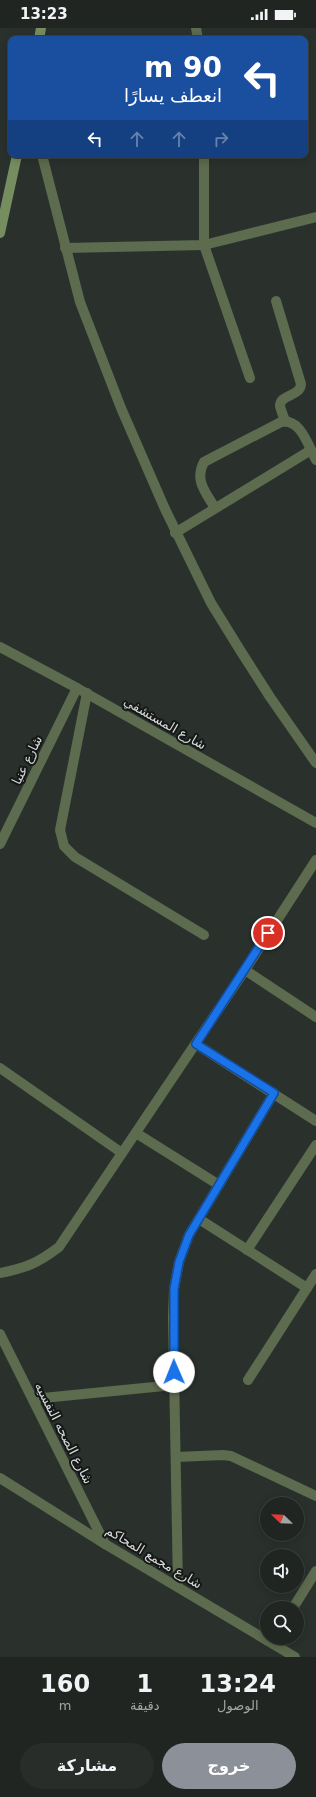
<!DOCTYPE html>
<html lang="ar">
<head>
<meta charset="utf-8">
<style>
	:root { --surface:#202522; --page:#282d2a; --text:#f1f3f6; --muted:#a2a5a5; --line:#3d4240; --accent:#8c9099 }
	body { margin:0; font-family:"DejaVu Sans","Noto Sans Arabic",sans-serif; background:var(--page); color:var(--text); direction:rtl; height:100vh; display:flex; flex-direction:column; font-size:15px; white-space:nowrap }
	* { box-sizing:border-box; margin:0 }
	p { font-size:13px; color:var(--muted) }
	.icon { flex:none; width:22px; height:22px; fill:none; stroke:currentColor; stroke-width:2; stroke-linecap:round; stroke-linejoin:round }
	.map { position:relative; height:1629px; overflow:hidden; direction:ltr }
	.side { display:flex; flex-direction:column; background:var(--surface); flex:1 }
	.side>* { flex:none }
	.banner { position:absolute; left:8px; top:8px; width:300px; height:122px; border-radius:8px; box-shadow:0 2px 10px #0003,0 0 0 1px var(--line); direction:rtl; background:#1a4fa0; color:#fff; overflow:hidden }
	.needle { width:26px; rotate:293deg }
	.buttons { position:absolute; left:260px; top:1469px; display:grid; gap:8px }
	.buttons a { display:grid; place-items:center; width:44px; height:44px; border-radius:50%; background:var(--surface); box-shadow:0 2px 10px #0003,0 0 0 1px var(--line); font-size:20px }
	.pin { position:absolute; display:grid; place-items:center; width:34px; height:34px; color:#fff; margin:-17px; border:2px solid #fff; border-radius:50%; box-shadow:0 1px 4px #0007 }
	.me { position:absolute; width:44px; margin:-22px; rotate:359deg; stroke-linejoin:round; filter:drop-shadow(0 0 3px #0008) }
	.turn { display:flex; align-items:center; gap:14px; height:84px; padding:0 20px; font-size:18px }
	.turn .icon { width:52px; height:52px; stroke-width:2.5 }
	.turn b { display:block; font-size:28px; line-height:34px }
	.lanes { display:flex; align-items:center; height:38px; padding:0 20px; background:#0003; justify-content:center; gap:20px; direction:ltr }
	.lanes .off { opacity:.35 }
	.eta { display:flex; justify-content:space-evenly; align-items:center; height:68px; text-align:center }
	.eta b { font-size:24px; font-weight:700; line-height:28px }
	.button { display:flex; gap:8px; margin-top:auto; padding:8px 20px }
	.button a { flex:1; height:46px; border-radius:24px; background:var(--accent); color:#fff; font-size:16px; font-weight:700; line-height:46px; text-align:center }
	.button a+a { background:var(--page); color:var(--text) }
	.status { display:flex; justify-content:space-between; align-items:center; height:28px; padding:0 20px; background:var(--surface); direction:ltr }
	.status svg { height:11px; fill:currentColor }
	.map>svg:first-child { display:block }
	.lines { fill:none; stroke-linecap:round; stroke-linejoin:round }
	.service { stroke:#5d6b4f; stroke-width:10 }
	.minor { stroke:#5d6b4f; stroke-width:10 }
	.secondary { stroke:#768d60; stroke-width:10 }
	.route-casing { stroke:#114b97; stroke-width:10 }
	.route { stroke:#1a73e8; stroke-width:7 }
	.labels { text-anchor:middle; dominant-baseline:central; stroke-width:4; stroke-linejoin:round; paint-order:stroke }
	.street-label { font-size:13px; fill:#d5d9d7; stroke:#151816 }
</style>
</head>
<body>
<div class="status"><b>13:23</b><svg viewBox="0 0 49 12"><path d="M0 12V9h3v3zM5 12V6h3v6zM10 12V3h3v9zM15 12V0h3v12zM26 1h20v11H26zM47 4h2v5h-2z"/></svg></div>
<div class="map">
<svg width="316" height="1629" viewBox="0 0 316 1629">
	<rect width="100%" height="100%" fill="#2a312d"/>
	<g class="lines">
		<!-- service -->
		<g class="service">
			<path d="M276,273L301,356C300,369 280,366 280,378C281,383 284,389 285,393"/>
			<path d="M87,665L60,802L64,818L75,829L204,907"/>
		</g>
		<!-- minor -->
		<g class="minor">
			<path d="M196,0L198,11"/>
			<path d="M42,127L80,274L121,380L165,481L211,575L240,622L270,669L316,735"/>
			<path d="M204,127V217L250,350"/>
			<path d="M65,220L204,217L316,189"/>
			<path d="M215,480C206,465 194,452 204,434L281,394C301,390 308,418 316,432"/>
			<path d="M175,505L311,422"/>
			<path d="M0,619L77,660L316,795"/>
			<path d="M0,816L77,660"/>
			<path d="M245,942L316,989"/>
			<path d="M196,1016L316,1093"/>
			<path d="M0,1040L122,1125"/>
			<path d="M136,1105L219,1157"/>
			<path d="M199,1191L307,1260"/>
			<path d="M247,1222L316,1117"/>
			<path d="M0,1245C26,1240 38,1235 59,1219L245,942L316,832"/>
			<path d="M0,1306L105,1516"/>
			<path d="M248,1352L316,1246"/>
			<path d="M33,1371L174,1357"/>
			<path d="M176,1429L223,1427L231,1428L316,1468"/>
			<path d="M0,1450L105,1516L295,1629"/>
			<path d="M178,1559L173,1289L174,1261L179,1234L189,1207L274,1065"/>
			<path d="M293,1580L316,1543"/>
		</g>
		<!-- secondary -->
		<g class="secondary">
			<path d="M39,11L41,0"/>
			<path d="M0,205L17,127"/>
		</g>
	</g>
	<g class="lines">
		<!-- route casing -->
		<g class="route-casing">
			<path id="route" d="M174,1344V1261L179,1234L189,1207L274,1065L196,1016L268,905"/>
		</g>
		<!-- route -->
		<use href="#route" class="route"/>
	</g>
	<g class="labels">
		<!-- street labels -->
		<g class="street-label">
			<text transform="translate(165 695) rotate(30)">شارع المستشفي</text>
			<text transform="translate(27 732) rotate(-64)">شارع عنبا</text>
			<text transform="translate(64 1405) rotate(63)">شارع الصحه النفسيه</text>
			<text transform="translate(154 1529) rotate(31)">شارع مجمع المحاكم</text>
		</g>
	</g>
</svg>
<div class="buttons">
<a><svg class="needle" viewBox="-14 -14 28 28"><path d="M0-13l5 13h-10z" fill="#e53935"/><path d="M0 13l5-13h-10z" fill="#a2a5a5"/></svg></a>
<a><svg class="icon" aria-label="sound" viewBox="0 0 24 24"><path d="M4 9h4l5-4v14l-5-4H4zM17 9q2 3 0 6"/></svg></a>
<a><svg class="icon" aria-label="search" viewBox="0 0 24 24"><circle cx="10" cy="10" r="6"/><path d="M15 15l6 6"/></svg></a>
</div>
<div class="pin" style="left:268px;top:905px;background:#d93025"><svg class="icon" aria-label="arrive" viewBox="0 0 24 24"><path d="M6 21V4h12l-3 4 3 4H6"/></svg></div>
<svg class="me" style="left:174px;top:1344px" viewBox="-20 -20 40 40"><circle r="19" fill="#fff"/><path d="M0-13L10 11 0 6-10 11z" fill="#1a73e8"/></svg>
<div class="banner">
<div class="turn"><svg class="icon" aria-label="left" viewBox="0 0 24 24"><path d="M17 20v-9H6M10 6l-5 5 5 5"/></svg><div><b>90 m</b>انعطف يسارًا</div></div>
<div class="lanes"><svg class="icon" aria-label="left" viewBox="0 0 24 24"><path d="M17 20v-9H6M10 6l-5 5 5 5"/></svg><svg class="icon off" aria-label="ahead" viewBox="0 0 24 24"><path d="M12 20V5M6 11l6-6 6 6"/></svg><svg class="icon off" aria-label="ahead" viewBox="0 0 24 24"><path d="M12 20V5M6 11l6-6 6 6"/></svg><svg class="icon off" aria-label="right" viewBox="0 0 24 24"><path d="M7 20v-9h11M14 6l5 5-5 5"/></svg></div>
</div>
</div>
<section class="side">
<div class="eta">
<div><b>13:24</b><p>الوصول</p></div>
<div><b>1</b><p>دقيقة</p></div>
<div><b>160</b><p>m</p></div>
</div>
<div class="button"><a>خروج</a><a>مشاركة</a></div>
</section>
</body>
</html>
